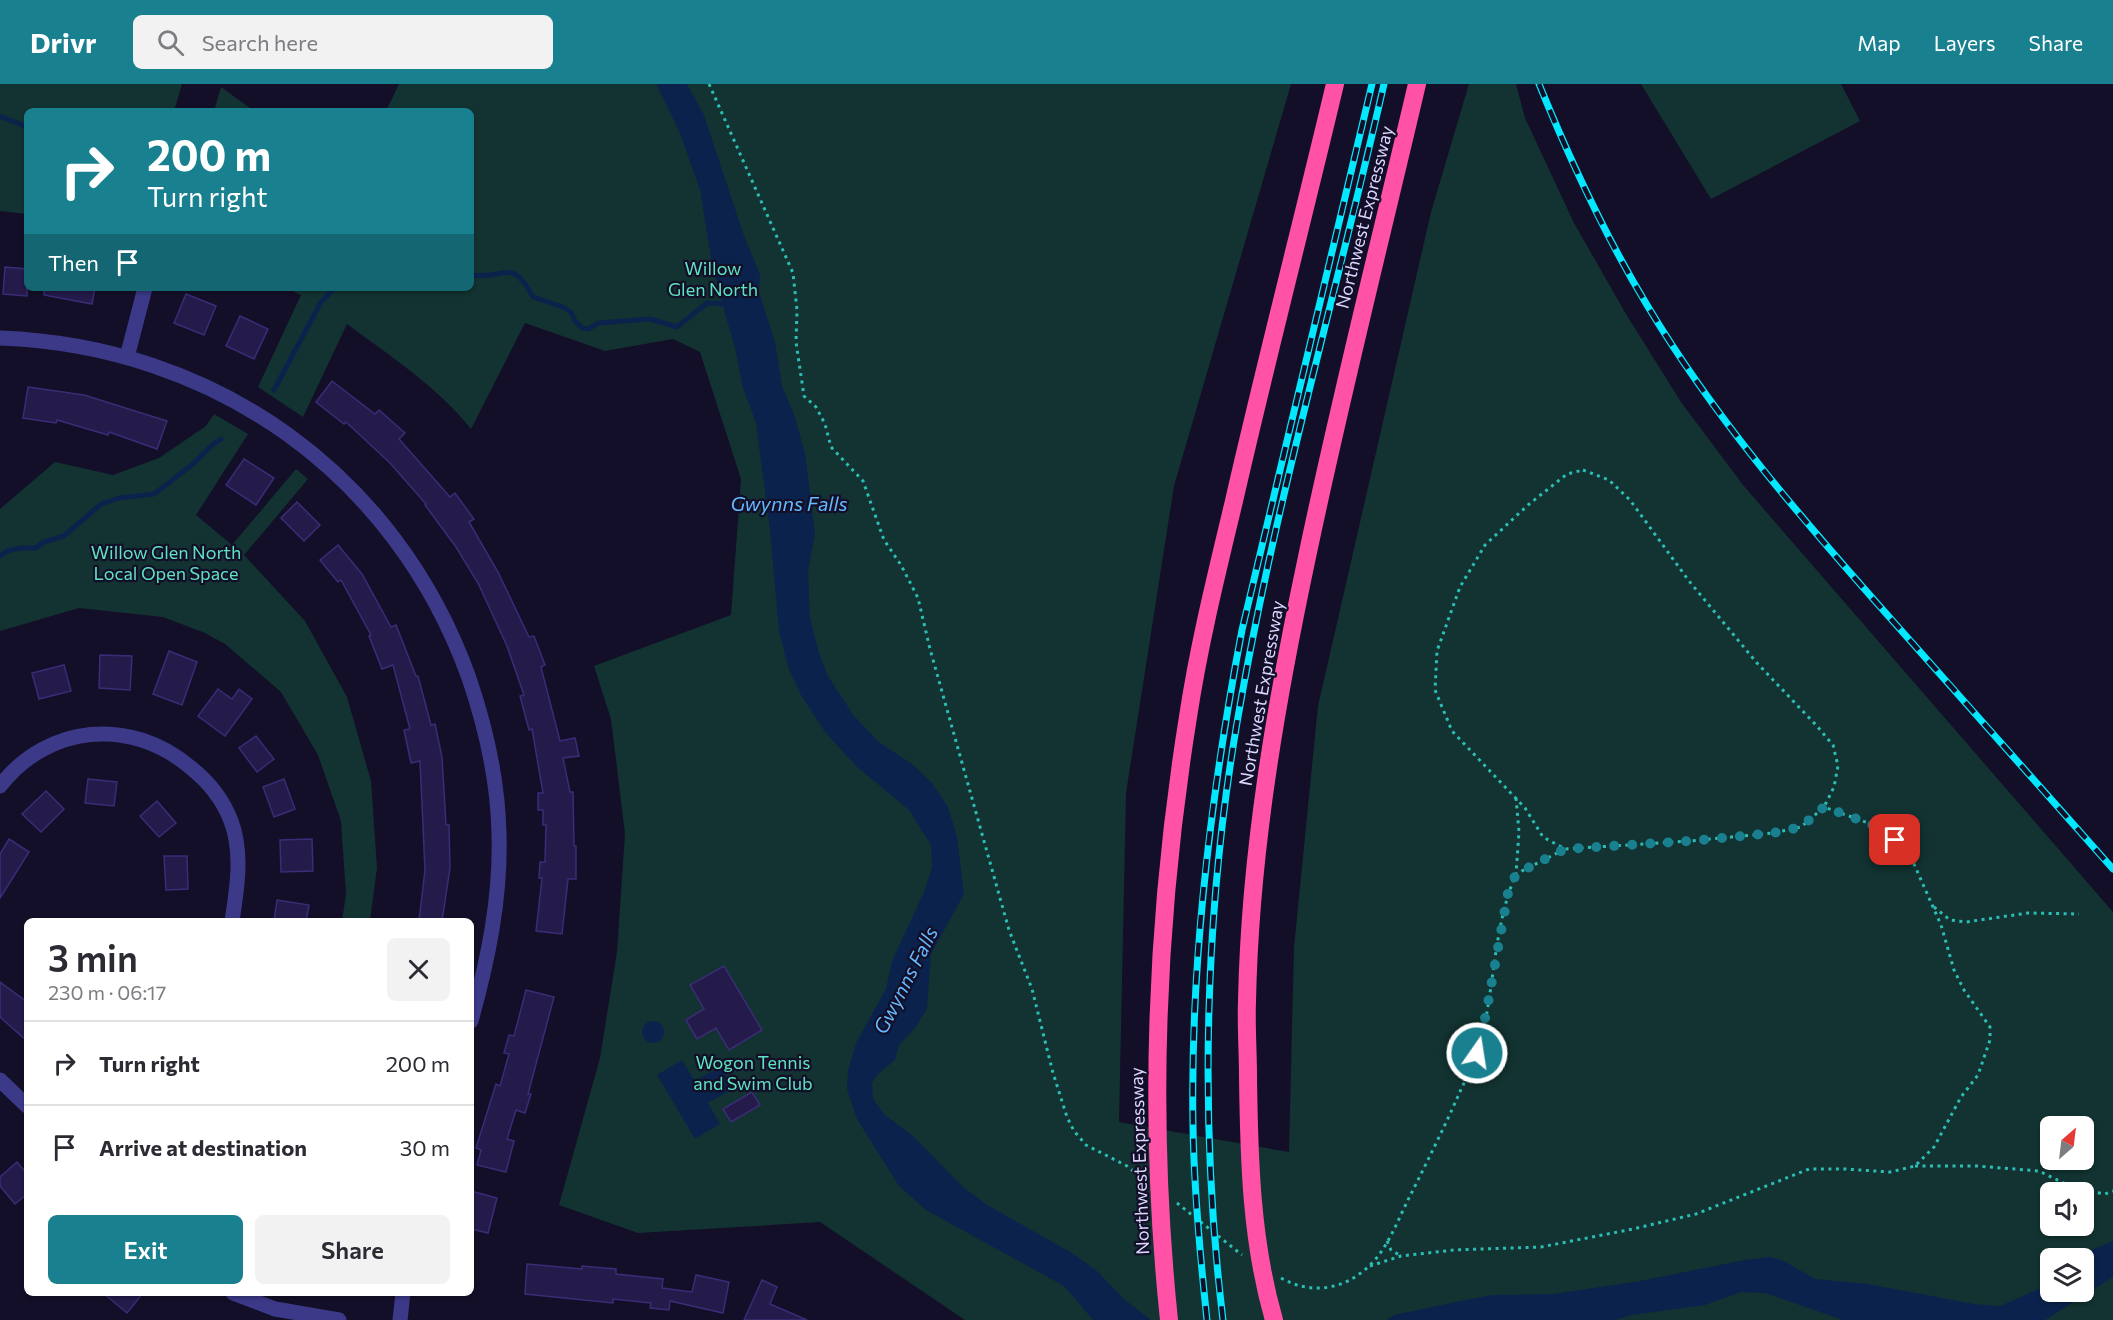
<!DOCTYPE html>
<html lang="en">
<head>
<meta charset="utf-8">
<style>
	:root { --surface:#fff; --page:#f2f2f3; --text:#2b2b33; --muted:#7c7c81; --line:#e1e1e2; --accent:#19808f }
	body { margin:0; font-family:Commissioner,sans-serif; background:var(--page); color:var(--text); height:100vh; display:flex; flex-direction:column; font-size:22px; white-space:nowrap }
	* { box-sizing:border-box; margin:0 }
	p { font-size:20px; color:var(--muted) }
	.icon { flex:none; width:33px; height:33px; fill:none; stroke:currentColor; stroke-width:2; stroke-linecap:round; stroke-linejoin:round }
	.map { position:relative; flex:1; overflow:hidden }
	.details { position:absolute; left:24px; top:834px; width:450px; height:378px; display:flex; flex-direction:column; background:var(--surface); border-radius:9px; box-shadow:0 2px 4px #0004 }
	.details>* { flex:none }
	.banner { position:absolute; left:24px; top:24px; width:450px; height:183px; border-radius:9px; box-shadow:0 2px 4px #0004; background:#19808f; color:#fff; overflow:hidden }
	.needle { width:39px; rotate:28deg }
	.controls { position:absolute; left:2040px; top:1032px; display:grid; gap:12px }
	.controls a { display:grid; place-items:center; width:54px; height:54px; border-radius:9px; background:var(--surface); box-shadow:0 2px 4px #0004; font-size:30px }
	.pin { position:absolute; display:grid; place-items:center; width:51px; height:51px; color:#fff; margin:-26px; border-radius:12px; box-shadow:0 3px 9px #0006 }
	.me { position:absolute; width:66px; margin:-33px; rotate:13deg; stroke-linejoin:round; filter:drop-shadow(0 0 4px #0008) }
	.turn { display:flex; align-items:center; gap:21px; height:126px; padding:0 24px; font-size:27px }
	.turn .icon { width:78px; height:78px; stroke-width:2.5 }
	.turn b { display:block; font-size:42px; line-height:51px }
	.then { display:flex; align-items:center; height:57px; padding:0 24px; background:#0003; gap:12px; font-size:22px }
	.round { display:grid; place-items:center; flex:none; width:63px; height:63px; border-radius:9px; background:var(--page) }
	.head { display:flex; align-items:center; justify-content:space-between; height:102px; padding:0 24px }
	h1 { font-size:36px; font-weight:600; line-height:45px }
	.button { display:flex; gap:12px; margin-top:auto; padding:12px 24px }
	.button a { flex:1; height:69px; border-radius:9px; background:var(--accent); color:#fff; font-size:24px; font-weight:600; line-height:69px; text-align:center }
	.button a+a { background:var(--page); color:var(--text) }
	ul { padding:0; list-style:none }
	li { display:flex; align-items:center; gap:18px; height:84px; padding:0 24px; border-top:2px solid var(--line) }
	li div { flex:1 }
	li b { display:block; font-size:22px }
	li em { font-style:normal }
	header { display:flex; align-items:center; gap:36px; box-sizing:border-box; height:84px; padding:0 30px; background:var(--accent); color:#fff }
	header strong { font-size:28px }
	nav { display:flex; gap:33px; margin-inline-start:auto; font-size:21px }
	.search { width:420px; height:54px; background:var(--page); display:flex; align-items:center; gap:15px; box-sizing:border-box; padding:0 21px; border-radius:9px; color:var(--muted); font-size:22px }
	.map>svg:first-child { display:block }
	.green { fill:#123331; fill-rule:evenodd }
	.water { fill:#0b234c }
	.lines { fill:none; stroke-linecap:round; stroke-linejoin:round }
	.stream { stroke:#0b234c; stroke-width:5 }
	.building { fill:#241b4a; stroke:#3a2c77; stroke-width:1.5 }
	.path { stroke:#2cbdb4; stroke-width:3; stroke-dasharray:3 4.5; stroke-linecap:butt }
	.minor { stroke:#3c3989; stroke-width:15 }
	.motorway { stroke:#ff52a6; stroke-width:18 }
	.rail-casing { stroke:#03e7ff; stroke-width:7 }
	.rail { stroke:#130f28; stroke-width:4.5; stroke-dasharray:14; stroke-linecap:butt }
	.route { stroke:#19808f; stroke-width:10; stroke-dasharray:0 18 }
	.labels { text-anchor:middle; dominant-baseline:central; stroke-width:4.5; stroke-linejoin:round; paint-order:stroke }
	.street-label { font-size:18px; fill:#dbd7ff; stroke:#130f28 }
	.park-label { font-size:18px; fill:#5ee3c1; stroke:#130f28 }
	.water-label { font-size:20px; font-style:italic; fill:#65b9ff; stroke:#130f28 }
</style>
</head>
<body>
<header>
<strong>Drivr</strong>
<div class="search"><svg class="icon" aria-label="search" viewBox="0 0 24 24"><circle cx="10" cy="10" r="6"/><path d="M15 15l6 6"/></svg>Search here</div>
<nav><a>Map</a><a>Layers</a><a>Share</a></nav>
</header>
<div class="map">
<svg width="2113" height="1236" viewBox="0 0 2113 1236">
	<rect width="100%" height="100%" fill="#130f28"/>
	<!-- green -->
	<g class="green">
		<path d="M0,0H182L174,27H27V130L0,127Z"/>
		<path d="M399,0H1291L1174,402L1126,709L1119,1038L1289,1068L1294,863L1318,622L1431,128L1469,0H1516L1525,34L1574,139L1626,230L1681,318L1743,401L2113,828V1236H965L820,1138L638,1149L559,1121L600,974L617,868L625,750L611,635L594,582L731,531L741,395L700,268L673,255L605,267L525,239L471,345C438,303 390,272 347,240L303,333L258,303L301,211L286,204H471V27H386ZM2050,1042H2084V1076H2050ZM2050,1108H2084V1142H2050ZM2050,1174H2084V1208H2050Z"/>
		<path d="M1641,0H1841L1860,37L1711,115Z"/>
		<path d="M221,3L254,27H214Z"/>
		<path d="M214,330L248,350L196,431L232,461L296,385L308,395L244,471L305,537L347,613L371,697L377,784L370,837H342L346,810L341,737L318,671L281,608L225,560L205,549L163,533L79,524L0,547V425L55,378L113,391L159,374L206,342Z"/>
	</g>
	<!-- water -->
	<g class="water">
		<path d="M656,0H687L704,31L743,149L760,191L759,208L775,258L782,302L794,330L805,369L815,450L808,488L810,534L819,569L828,592L854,632L880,659L912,680L932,699L948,723L957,753L964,810L931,870L927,925L915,944L899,961L895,976L878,990L872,999L873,1015L885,1031L913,1052L964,1104L989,1122L1072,1169L1097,1187L1124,1215L1151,1236H1093L1064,1202L926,1126L899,1102L857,1035L847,1005L848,987L856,959L886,905L892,877L924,808L932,783L931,761L909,726L856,682L825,648L801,611L788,583L779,547L770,447L756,339L743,304L735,264L722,219L711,174L700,106L680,49Z"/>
		<circle cx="653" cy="948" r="11"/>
		<path d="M682,976L695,997L721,982L734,1004L708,1019L720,1040L695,1055L657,991Z"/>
		<path d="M2113,1157V1193L2045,1236H1843L1765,1209L1741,1208L1705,1221L1632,1231L1615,1236H1387L1394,1231L1470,1215L1493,1211L1553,1210L1640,1197L1745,1176L1770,1173L1784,1177L1815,1195L1868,1200L1974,1220L2000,1222L2050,1200V1208H2084V1174H2081L2087,1168Z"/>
	</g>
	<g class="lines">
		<!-- stream -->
		<g class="stream">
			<path d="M0,32L27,43"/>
			<path d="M471,191C506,196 511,172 533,213L563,223L571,228L575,237L582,244L588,245L599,239L650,235L677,243L707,219L726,220"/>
			<path d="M274,306L321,218L335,204"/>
			<path d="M0,472L7,467L20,464H36L44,458L64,452L101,420L119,414L154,410L193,380L211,362L221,355"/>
		</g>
	</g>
	<!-- building -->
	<g class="building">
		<path d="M5,183L27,185V212L3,210Z"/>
		<path d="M44,204H95L92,220L44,211Z"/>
		<path d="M186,210L216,222L204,251L174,239Z"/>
		<path d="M240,232L268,245L254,275L226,262Z"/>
		<path d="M332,297L375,330L379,326L405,349L399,355L450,413L455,409L474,435L469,438L498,488L529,553L534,552L545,581L541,583L560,657L575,654L579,672L563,674L570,708H573L574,762H576V795H568L562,850L536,847L542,794H539L540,778H545L546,741H543V726H538V709H543L532,645L529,646L520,612L524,611L507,562L478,499L456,463L425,421L426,420L390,379L346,338L344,340L316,318Z"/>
		<path d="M28,303L84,311L167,337L157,365L109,348L108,351L57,336L56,339L23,334Z"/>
		<path d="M244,375L274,394L256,421L226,401Z"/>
		<path d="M297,418L320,441L304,457L281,434Z"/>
		<path d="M338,461L362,490L391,543L396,541L416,592H418L431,641L435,640L442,673L446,741H449L450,784L442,837H419L425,786L420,677L411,679L404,646L410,645L393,581L382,585L369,552L371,551L341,496L338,498L320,476Z"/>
		<path d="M169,567L197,578L182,621L153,610Z"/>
		<path d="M100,571L132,572L130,606L99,604Z"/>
		<path d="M64,581L71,607L39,615L32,589Z"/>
		<path d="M218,605L232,615L239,605L252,615L225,652L198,632Z"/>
		<path d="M256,652L274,675L257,688L239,664Z"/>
		<path d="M88,695L117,698L114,722L85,719Z"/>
		<path d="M284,695L295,725L274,733L263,703Z"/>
		<path d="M46,707L64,725L41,748L22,730Z"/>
		<path d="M157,717L176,739L159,753L140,732Z"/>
		<path d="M9,755L29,768L0,814V770Z"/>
		<path d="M312,755L313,787L281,788L280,756Z"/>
		<path d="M164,772H187L188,805L166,806Z"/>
		<path d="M277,816L309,821L306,837H274Z"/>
		<path d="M724,882L762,946L729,966L716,944L697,955L686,936L704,925L690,901Z"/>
		<path d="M0,898L27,918V957L0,933Z"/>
		<path d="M526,906L554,913L528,1010H531L525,1029L516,1026L507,1055L514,1057L506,1088L477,1081L481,1066L476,1064L496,1000L500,1002L509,970L504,969L509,951L514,952Z"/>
		<path d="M752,1008L760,1021L731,1038L723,1025Z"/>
		<path d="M17,1078L27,1090V1110L15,1120L0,1102V1093Z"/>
		<path d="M471,1107L497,1114L488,1149L471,1145Z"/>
		<path d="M527,1180L582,1185V1182L616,1185V1190L663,1195L662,1204L692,1208L696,1191L729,1198L723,1229L670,1217L669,1226L650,1224L651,1219L613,1215V1219L525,1210Z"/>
		<path d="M762,1196L777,1203L770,1220L807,1236H744Z"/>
		<path d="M103,1209H143L127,1229Z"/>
	</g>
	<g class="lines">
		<!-- path -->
		<g class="path">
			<path d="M709,0L793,189L797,226L796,258L804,312L816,323L825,340L831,363L863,397L884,456L901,481L918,514L930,565L1009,846L1032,905L1053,989L1067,1033L1074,1047L1086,1061L1127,1082L1142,1094"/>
			<path d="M1583,386L1609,396L1630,416L1689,497L1757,579L1816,641L1833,661L1838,682L1834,703L1824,723L1801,743L1773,749L1690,757L1565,765L1543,753L1525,724L1452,647L1435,606L1437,567L1460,503L1485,461L1528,421L1567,390Z"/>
			<path d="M1516,714L1519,748L1516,790"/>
			<path d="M1934,823L1950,836L1966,838L2028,829L2079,830"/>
			<path d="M1915,1082H1977L2039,1087L2076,1105L2105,1110L2113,1107"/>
			<path d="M1177,1119L1242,1171"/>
			<path d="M1387,1157L1391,1166L1401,1172"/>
			<path d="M1370,1182L1401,1172L1454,1166L1541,1163L1633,1145L1696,1130L1809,1085H1845L1890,1088L1915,1082L1934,1063L1961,1013L1978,991L1990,956V943L1964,906L1954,886L1941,841L1914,780L1895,756L1871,740L1824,723"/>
			<path d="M1281,1194C1311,1211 1343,1206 1368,1183C1388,1165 1398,1135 1410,1112C1427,1078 1444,1044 1459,1010C1465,996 1473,982 1478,968C1495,910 1492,846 1516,790L1565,765"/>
		</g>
		<!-- minor -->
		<g class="minor">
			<path d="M0,254C215,262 396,390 469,594C486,644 498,697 499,750C501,814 488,876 471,937"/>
			<path d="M127,273L145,204"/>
			<path d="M0,702C48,640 131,633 190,683C208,697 223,716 231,737C243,768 237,805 232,837"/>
			<path d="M0,996L27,1022"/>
			<path d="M233,1209L275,1225L339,1236"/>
			<path d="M400,1236L403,1209"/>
		</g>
		<!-- motorway -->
		<g class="motorway">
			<path d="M1169,1236C1148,1035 1156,832 1188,633C1199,560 1217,488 1234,417C1266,277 1302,139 1335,0"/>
			<path d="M1274,1236C1251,1157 1249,1074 1248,992C1248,967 1246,942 1247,917C1250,767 1276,619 1307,473C1340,315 1380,158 1417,0"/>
		</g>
		<!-- rail casing -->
		<g class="rail-casing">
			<g id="rail">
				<path d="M1539,0C1570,76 1604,150 1647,221C1715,335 1803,436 1891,535C1965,618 2039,702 2113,785"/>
				<path d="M1207,1236C1200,1171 1194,1107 1193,1042C1190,876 1211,709 1242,546L1372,0"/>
				<path d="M1223,1236C1199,1039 1204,828 1238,633C1275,419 1336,211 1384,0"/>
			</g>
		</g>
		<!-- rail -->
		<use href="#rail" class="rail"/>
	</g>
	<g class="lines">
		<!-- route -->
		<path class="route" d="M1477,969L1486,930L1508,809L1516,790L1565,765L1690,757L1773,749L1801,743L1824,723L1871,740L1895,756"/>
	</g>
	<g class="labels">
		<!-- street labels -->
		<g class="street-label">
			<text transform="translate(1364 133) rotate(-76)">Northwest Expressway</text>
			<text transform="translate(1261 609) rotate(-80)">Northwest Expressway</text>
			<text transform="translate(1139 1077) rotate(-92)">Northwest Expressway</text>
		</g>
		<!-- park labels -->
		<g class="park-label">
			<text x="713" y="184">Willow<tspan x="713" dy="21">Glen North</tspan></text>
			<text x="166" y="468">Willow Glen North<tspan x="166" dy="21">Local Open Space</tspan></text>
			<text x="753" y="978">Wogon Tennis<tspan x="753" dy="21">and Swim Club</tspan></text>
		</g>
		<!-- water labels -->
		<g class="water-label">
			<text x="789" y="419">Gwynns Falls</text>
			<text transform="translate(905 896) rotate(-63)">Gwynns Falls</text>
		</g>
	</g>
</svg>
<div class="controls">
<a><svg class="needle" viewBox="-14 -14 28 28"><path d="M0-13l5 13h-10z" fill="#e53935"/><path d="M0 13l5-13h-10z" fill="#7c7c81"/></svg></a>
<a><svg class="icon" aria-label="sound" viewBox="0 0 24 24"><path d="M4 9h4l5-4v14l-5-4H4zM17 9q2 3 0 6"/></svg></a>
<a><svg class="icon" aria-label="layers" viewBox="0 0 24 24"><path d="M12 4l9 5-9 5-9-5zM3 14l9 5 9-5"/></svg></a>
</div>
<div class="pin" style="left:1895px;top:756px;background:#d93025"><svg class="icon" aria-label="arrive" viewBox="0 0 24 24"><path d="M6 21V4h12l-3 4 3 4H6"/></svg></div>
<svg class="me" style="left:1477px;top:969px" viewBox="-20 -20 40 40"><circle r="17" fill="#19808f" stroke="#fff" stroke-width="3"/><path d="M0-11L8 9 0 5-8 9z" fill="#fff"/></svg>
<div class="banner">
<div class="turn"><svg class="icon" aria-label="right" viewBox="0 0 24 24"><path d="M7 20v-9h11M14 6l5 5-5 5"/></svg><div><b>200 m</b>Turn right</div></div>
<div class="then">Then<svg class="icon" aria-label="arrive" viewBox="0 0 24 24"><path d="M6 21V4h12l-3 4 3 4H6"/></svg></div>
</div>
<section class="details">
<div class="head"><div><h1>3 min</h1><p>230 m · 06:17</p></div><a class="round"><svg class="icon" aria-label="close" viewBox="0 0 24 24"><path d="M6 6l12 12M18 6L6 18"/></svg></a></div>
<ul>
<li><svg class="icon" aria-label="right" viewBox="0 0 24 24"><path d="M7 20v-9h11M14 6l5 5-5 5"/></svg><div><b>Turn right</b></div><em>200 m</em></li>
<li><svg class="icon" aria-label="arrive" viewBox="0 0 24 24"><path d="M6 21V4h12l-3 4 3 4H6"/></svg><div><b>Arrive at destination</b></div><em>30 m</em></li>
</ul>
<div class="button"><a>Exit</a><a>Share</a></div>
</section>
</div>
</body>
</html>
